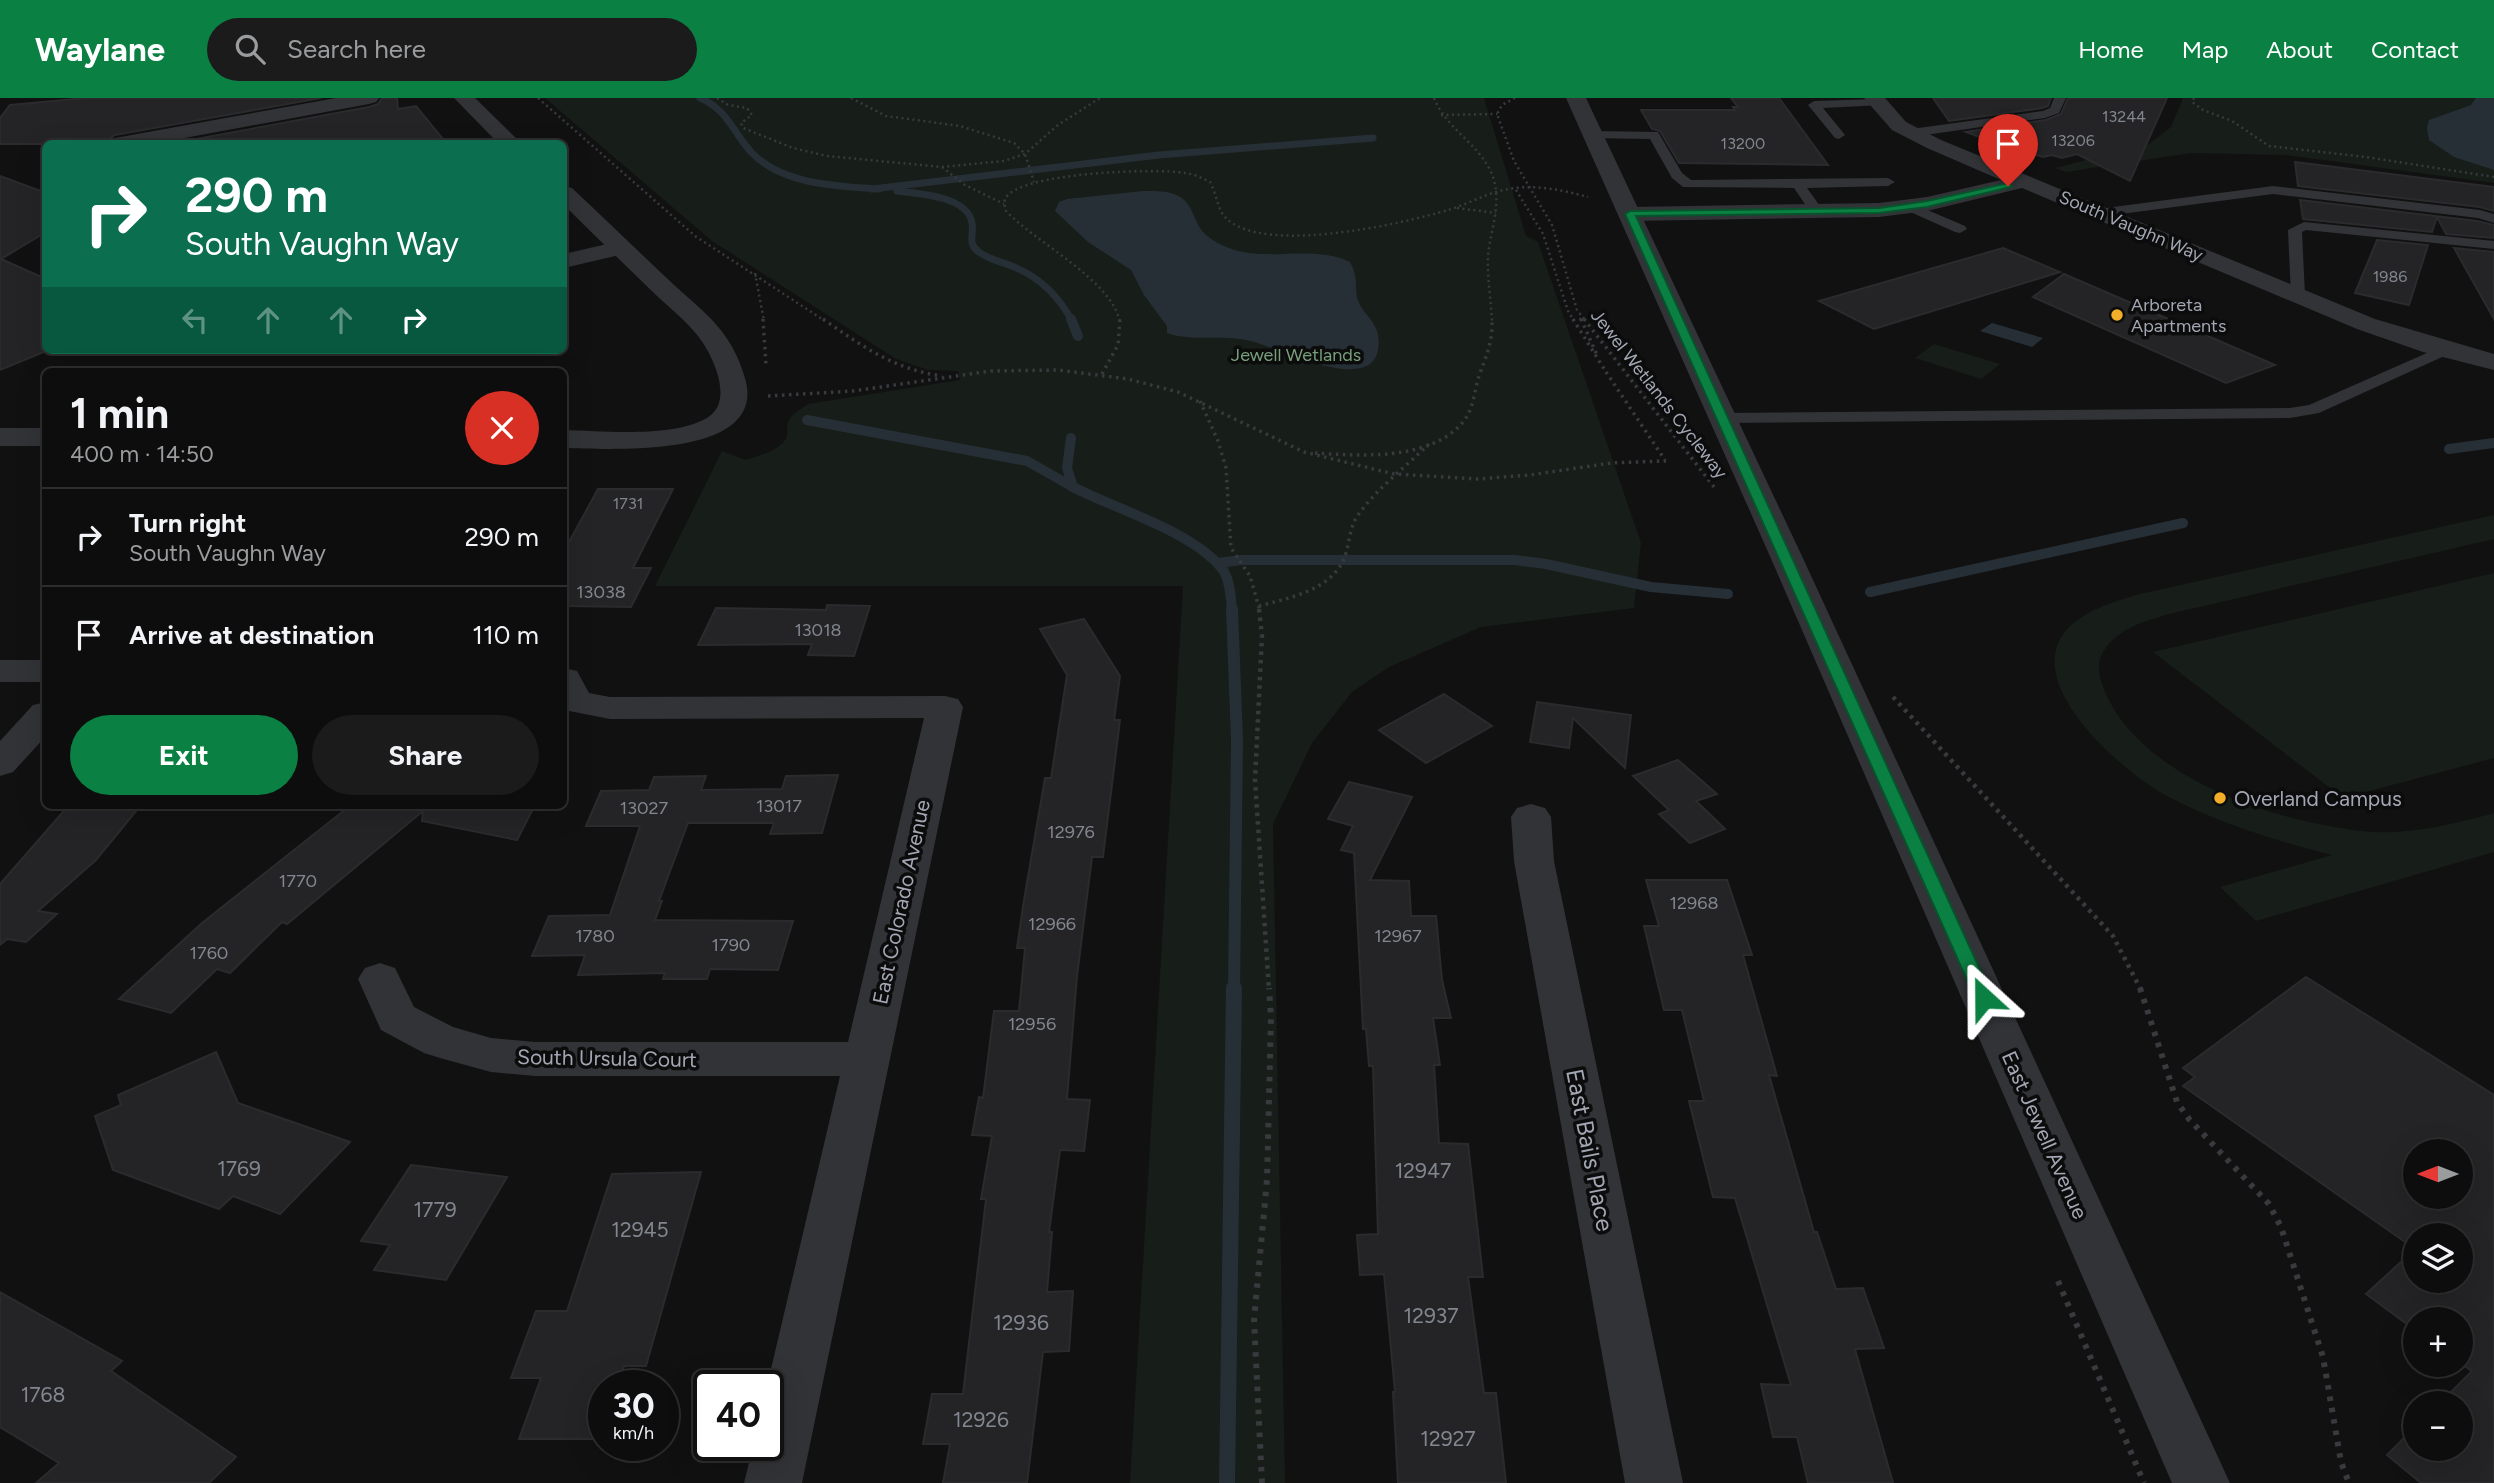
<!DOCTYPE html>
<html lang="en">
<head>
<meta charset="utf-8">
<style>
	:root { --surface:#0d0d0e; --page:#1b1b1c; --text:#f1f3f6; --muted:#9a9c9e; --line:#2d2d2e; --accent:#0b8043 }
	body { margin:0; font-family:Figtree,sans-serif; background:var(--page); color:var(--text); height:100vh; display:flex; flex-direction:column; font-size:26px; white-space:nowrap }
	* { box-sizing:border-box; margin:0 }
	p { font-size:23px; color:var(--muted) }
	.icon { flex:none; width:38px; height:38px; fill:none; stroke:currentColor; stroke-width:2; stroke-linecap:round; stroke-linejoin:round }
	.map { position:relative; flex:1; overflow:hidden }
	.drawer { position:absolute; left:42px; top:270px; width:525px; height:441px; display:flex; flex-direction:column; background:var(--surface); border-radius:10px; box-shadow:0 7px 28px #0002,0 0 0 2px var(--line) }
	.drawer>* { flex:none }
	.banner { position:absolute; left:42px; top:42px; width:525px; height:214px; border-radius:10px; box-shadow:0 7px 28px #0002,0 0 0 2px var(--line); background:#0b6e4f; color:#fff; overflow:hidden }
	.needle { width:46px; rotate:270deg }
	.controls { position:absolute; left:2403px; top:1041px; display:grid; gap:14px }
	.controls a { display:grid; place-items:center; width:70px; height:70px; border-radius:50%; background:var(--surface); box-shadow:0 7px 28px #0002,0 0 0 2px var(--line); font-size:35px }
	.speed { position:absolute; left:588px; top:1272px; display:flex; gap:14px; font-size:35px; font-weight:700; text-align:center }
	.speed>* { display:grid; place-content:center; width:91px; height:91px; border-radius:50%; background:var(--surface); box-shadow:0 7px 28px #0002,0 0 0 2px var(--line); line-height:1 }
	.speed small { font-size:18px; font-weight:400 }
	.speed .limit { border:4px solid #111; border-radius:10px; background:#fff; color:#111 }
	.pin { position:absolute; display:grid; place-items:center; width:60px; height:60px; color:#fff; margin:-72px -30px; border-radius:50% 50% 50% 0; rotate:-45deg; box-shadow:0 0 7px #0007 }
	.pin .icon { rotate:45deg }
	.me { position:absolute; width:77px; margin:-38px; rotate:336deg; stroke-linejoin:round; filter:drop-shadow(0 0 5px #0008) }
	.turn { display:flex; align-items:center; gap:24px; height:147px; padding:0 28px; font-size:32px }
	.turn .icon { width:91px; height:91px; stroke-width:2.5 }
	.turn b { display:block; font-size:49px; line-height:60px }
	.lanes { display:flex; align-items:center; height:66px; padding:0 28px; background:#0003; justify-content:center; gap:35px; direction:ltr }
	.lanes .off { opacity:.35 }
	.round { display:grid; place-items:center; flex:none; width:74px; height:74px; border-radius:37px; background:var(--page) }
	.summary { display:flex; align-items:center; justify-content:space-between; height:119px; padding:0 28px }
	h1 { font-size:42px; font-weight:700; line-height:52px }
	.primary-button { display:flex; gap:14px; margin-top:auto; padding:14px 28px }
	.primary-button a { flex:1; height:80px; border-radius:42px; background:var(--accent); color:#fff; font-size:28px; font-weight:700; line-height:80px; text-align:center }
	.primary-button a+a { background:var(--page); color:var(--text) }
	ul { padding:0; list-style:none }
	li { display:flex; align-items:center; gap:21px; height:98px; padding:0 28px; border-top:2px solid var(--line) }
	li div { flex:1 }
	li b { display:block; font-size:26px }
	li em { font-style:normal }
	header { display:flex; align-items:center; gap:42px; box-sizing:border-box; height:98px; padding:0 35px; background:var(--accent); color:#fff }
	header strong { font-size:33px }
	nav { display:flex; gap:38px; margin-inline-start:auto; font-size:24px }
	.search { width:490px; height:63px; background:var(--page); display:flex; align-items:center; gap:18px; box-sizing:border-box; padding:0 24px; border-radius:38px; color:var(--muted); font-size:26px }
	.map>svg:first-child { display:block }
	.green { fill:#171d18 }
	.water { fill:#272f36 }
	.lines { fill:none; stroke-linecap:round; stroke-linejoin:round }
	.stream-far3 { stroke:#272f36; stroke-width:7 }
	.stream-far2 { stroke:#272f36; stroke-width:10 }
	.stream-far1 { stroke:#272f36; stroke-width:12 }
	.stream { stroke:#272f36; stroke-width:16 }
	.building { fill:#242426; stroke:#2b2b2e; stroke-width:2; fill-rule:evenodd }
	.path-far3 { stroke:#383a3e; stroke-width:2.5; stroke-dasharray:2 3.5; stroke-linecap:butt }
	.path-far2 { stroke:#383a3e; stroke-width:3.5; stroke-dasharray:2.5 4.5; stroke-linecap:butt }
	.path-far1 { stroke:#383a3e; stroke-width:4.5; stroke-dasharray:3.5 5; stroke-linecap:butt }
	.path { stroke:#383a3e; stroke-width:6; stroke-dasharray:4.5 7; stroke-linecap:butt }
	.service { fill:#323337; fill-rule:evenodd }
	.minor { fill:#323337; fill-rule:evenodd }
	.tertiary { fill:#323337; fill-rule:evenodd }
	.route { fill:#0b8043; stroke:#07532c; stroke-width:2 }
	.poi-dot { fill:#f2ad29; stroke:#0c0c0d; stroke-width:2.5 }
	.labels { text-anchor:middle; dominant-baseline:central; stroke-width:7; stroke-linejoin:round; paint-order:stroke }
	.far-number-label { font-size:16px; fill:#82868f }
	.far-street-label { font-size:18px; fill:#a2a7b3; stroke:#0c0c0d }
	.far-poi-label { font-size:18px; fill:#a2a7b3; stroke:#0c0c0d; text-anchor:start }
	.far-park-label { font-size:18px; fill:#789f7b; stroke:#0c0c0d }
	.number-label { font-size:18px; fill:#82868f }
	.poi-label { font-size:21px; fill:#a2a7b3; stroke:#0c0c0d; text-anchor:start }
	.street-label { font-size:21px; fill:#a2a7b3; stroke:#0c0c0d }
	.near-number-label { font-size:21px; fill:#82868f }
	.near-street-label { font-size:24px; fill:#a2a7b3; stroke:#0c0c0d }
</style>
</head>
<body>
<header>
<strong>Waylane</strong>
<div class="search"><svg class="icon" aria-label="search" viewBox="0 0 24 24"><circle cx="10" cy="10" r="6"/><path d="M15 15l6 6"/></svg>Search here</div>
<nav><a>Home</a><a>Map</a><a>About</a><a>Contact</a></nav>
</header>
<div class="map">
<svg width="2494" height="1385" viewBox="0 0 2494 1385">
	<rect width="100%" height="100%" fill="#111112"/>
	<!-- green -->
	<g class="green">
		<path d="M545,0H1484L1526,138L1538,144L1641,445L1634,510L1481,529L1389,569L1352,594L1312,645L1273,726L1285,1385H1130L1183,488H655L722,353L745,362C757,358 778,353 785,342C789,336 786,332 788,325C790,316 802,311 808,306L960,282L958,273L928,272L896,261L712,143Z"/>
		<path d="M2183,0H2494V85L2286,57L2191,55L2066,74L2055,70L2149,46L2171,29Z"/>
		<path d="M1934,246L2000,266L1981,281L1915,260Z"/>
		<path d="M2494,417V441L2169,516C2146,523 2119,530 2105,551C2097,561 2098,574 2102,586C2120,638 2172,673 2220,695C2262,714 2307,725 2353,732C2403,739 2446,728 2494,715V754L2256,823L2220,789L2332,757C2274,742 2220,726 2167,698C2126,676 2027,593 2062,538C2079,513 2113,504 2140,496Z"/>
		<path d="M2494,475V660L2343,700L2153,554Z"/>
	</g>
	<!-- water -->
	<g class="water">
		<path d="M2476,0H2494V72L2454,59L2429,42L2427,30L2429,22L2471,7Z"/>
		<path d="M1143,93C1155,93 1169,92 1180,99C1193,106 1194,125 1204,135C1211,142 1222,148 1232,151C1270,164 1312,146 1350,164C1360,182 1353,191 1359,205C1364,216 1376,224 1378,237C1388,307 1277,249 1251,243C1224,236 1192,244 1167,235V228L1144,197L1131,172L1088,144L1055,113L1059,104L1067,101Z"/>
		<path d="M1992,225L2043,240L2032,249L1980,233Z"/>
	</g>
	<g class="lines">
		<!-- stream-far3 -->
		<g class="stream-far3">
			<path d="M700,0C727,11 733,34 751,54C782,87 837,88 879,91"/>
			<path d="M872,91L1159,57L1373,40"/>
			<path d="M897,93C917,95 968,98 972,125C974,137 967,146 979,154C988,161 999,163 1009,167C1037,177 1058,197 1072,223"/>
		</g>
		<!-- stream-far2 -->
		<g class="stream-far2">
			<path d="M1071,221L1078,238"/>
			<path d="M807,322L1027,363L1073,389"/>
			<path d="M1071,340L1067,370L1073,389C1115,411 1195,434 1223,472C1230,482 1231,501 1232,513"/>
			<path d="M2449,351L2494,345"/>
			<path d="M1218,465L1241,462H1515L1546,466L1651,489L1728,496"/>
			<path d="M1870,494L2183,425"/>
		</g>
		<!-- stream-far1 -->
		<path class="stream-far1" d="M1232,511L1237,642L1234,892"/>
		<!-- stream -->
		<path class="stream" d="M1227,1385L1234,890"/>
	</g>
	<!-- building -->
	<g class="building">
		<path d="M86,0H321L115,37L102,46H0V20L10,7Z"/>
		<path d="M382,0H397L398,11L416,8L447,46H169L369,9L378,6Z"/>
		<path d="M1731,0H1779L1828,67L1679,65L1660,33L1652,31L1641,12H1735L1733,9H1738Z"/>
		<path d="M1933,0H2051L2048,8L2042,10L1949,23Z"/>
		<path d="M2068,0H2167L2130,83L2077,56L2062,60L2052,57L2043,59L2022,52L2016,53L1966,34L2046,22L2061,16Z"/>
		<path d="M2295,64L2494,89V113L2480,109L2298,88Z"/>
		<path d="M0,78L46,95V134L1,161L46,181V253L0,272Z"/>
		<path d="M2300,102L2477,123L2494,127V140L2446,136L2437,119L2432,134L2303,121Z"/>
		<path d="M2377,142L2428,147L2409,207L2355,195Z"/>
		<path d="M2003,150L2060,174L1874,231L1819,203Z"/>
		<path d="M2454,150L2494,154V221Z"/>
		<path d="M2064,176L2275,267L2226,285L2033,199Z"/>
		<path d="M598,391H673L633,470H651L631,509L564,508V453Z"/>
		<path d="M827,507L870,508L854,558L808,557L812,546L698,547L716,510L826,512Z"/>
		<path d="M1084,521L1120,578L1114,622H1120L1103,759H1092L1077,878L1067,1001L1090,1002L1084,1053L1060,1052L1049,1134H1052L1047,1194L1073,1193L1069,1253L1043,1254L1027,1385H943L950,1346H923L932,1296H963L986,1101H981L992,1038L972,1037L979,999L983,1000L994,913H1019L1025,850H1017L1024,802L1045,680H1051L1067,577L1040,531Z"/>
		<path d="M1444,596L1492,628L1426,665L1379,632Z"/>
		<path d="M1537,604L1631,617L1625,670L1573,620L1569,650L1530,644Z"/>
		<path d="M1678,662L1717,696L1696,703L1725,731L1690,745L1659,716L1669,712L1633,678Z"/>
		<path d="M838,677L822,735L770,736L774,725H688L659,803H662L655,822L793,823L778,872L710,871L707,881H663L665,875L578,877L585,857L532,858L549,818L610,817L640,728H586L601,693L649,692L654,679L706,678L701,692L782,691L786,678Z"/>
		<path d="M1349,684L1412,699L1370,782L1409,783L1411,818H1436L1442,882L1451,920H1433L1440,967H1434L1439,1045L1468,1046L1483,1179H1468L1484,1295H1496L1506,1385H1398L1393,1294H1395L1384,1176L1360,1177L1357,1137L1378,1136L1373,968H1369L1366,931H1363L1354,755L1341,752L1353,728L1328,721Z"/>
		<path d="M69,707H141L96,762L38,813L57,816L26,844L7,841L0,847V786Z"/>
		<path d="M351,707H535L517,742L422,723L423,713L287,826L282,824L230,875L217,871L171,915L119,901L202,825Z"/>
		<path d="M1646,782H1727L1752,857H1743L1777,978L1769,977L1814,1134H1817L1836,1191L1863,1190L1884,1250L1855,1251L1893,1385H1808L1797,1339H1773L1761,1286L1791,1287L1735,1100L1713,1099L1689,1003H1704L1682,912H1664L1644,828H1659Z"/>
		<path d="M2306,879L2494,997V1385H2421L2387,1357L2415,1329V1351H2460V1306H2439L2472,1273L2460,1265V1222H2415V1232L2366,1196L2415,1151L2183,988L2195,979L2183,970ZM2415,1054H2460V1099H2415ZM2415,1138H2460V1183H2415Z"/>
		<path d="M216,954L238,1005L350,1044L280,1116L233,1098L219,1111L113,1072L95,1018L121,1007L118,997Z"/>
		<path d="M411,1067L507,1079L446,1182L374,1172L390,1147L361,1143Z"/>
		<path d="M701,1074L646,1268H624L618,1288H604V1341H519L541,1280H511L536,1213H567L612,1076Z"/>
		<path d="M0,1194L122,1263L111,1273L236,1359L209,1385H36L59,1365L0,1329Z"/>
	</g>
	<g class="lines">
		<!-- path-far3 -->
		<g class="path-far3">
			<path d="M538,0L695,138L825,223"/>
			<path d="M717,0L728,7L747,10L752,17L741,25L743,30L793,50L827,58L942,69L1004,63L1025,56L1058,27L1100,0"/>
			<path d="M851,0L886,18L960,28L1014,45L1025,56L1034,84"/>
			<path d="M1434,0C1446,30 1476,44 1490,72C1504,100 1491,129 1488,158C1487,180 1491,202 1492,223"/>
			<path d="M1515,0L1502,7L1497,16L1514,63L1552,127L1577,212L1586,223"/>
			<path d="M2194,0L2192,4L2203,12L2232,23L2269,48L2366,59L2494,79"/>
			<path d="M1441,17L1497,16"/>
			<path d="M942,69L965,87L1004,106"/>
			<path d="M1516,92L1543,136L1568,213L1574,223"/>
			<path d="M1457,110L1496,115"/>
			<path d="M755,175L764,223"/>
			<path d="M1580,220L1581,223"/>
			<path d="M1120,223C1109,180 1037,146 1005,112C1005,108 1004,105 1005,101C1018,74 1157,70 1185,75C1194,76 1202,80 1210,84C1217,96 1217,113 1228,122C1268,156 1402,126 1448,112C1469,106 1488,94 1509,91C1535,86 1562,92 1588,99"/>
		</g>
		<!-- path-far2 -->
		<g class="path-far2">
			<path d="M763,221L766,267"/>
			<path d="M823,221C862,248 893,271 942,278"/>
			<path d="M1573,221L1606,274"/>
			<path d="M1581,221L1597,257"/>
			<path d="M1584,221L1714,389"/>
			<path d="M1606,274L1665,362"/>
			<path d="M1102,276L1118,247L1120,221"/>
			<path d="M768,298L853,293L991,273L1058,272L1128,281L1178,294L1304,354L1394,376L1478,381L1530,377L1611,365L1666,363"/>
			<path d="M1200,303L1218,343L1226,370L1231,450L1250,478L1260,513"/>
			<path d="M1315,355C1361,358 1430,363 1463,324C1474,311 1474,293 1479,278C1486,258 1493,244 1492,221"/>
			<path d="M1259,508C1289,500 1333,492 1345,458C1350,444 1349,430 1358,417C1378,389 1407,368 1431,344"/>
		</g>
		<!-- path-far1 -->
		<g class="path-far1">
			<path d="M1259,511L1262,537L1255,682L1269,892"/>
			<path d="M1893,599L2113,838L2141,892"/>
		</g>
		<!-- path -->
		<g class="path">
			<path d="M2140,890L2177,1004L2189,1021L2269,1106L2281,1129L2323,1259L2341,1364L2349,1385"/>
			<path d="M2058,1183L2144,1385"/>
			<path d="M1262,1385L1254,1222L1267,1082L1271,919L1269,890"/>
		</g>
		<!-- service -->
		<g class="service">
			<path d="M2054,0H2066L2059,15L2045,20L1911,39L1905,35L1911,31L2043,13L2050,10Z"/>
			<path d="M1879,1L1883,3V7L1823,10L1845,37L1839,41L1835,40L1808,7L1814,3Z"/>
			<path d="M1592,33L1658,34L1682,75L1691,82L1888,80L1895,84L1888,88L1807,90L1825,115L1818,119L1813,118L1794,90L1683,89L1672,80L1650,41L1588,40V34Z"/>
			<path d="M2273,88L2480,112L2494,116V125L2478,120L2273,96L2098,119L2091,115L2098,111Z"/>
			<path d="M1911,105L1965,128L1967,131L1960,135L1955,134L1906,112V106Z"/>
			<path d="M2304,124L2494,143V151L2306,132L2302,134L2305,198L2298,202L2291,198L2288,132Z"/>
			<path d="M2445,247L2453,252L2451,255L2319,315L2290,320L1723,325L1715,320L1723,315L2290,310L2309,307Z"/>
		</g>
		<!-- minor -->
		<g class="minor">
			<path d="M336,0H379L376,4L369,6L152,46H105L115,40Z"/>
			<path d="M1864,0H1885L1906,24L1941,42L2375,221L2494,256V272L2423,254L2357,231L2022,90L1927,113L1879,119L1630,123L1622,121L1619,116L1622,111L1630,109L1879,105L1927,99L2001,82L1927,50L1892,32Z"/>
			<path d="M620,143L628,145L632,150L628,155L564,170V156Z"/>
			<rect x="0" y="562" width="46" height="22"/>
			<path d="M564,570L577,573L589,595L610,599L945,598L958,601L963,609L802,1385H744L753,1348H768L767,1288L840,978H535L491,974L440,960L424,955L381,932L358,881L365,870L380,865L395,870L414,909L453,929L491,940L535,944H848L924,620L610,621L564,612Z"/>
			<path d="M46,604V638L13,674L0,678V643L33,607Z"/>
			<path d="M1531,706L1545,710L1551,719L1554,763L1683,1385H1625L1514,763L1511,719L1517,710Z"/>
		</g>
		<!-- tertiary -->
		<g class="tertiary">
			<path d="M454,0H475L522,46H499Z"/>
			<path d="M1566,0H1586L1801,456L2230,1385H2172L1769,456Z"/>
			<path d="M564,88L572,90C606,122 639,154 673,186C688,200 706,214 719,230C730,243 739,260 744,277C773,362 611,351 564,350V332C604,333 672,340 707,320C735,304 713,257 698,238C686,223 670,210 656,197C625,167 594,137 564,107Z"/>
			<rect x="0" y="330" width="46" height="18"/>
		</g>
	</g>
	<!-- route -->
	<path class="route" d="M2008,85L2012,88L2011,89L1927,109L1879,115L1636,118L1993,900L1990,905H1977L1975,900L1625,116L1630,113L1879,110L1927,103Z"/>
	<!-- markers -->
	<g class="poi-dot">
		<circle cx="2117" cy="217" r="7"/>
		<circle cx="2220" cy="700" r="7"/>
	</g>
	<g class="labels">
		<!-- far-number labels -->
		<g class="far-number-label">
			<text x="2124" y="18">13244</text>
			<text x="2073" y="42">13206</text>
			<text x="1743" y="45">13200</text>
			<text x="2390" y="178">1986</text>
			<text x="628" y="405">1731</text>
		</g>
		<!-- far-street labels -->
		<g class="far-street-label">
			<text transform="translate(2131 128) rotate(23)">South Vaughn Way</text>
			<text transform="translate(1659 296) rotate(52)">Jewel Wetlands Cycleway</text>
		</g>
		<!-- far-poi labels -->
		<g class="far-poi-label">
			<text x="2131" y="207">Arboreta<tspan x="2131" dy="21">Apartments</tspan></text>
		</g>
		<!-- far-park labels -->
		<g class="far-park-label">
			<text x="1296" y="257">Jewell Wetlands</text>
		</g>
		<!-- number labels -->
		<g class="number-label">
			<text x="601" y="494">13038</text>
			<text x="818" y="532">13018</text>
			<text x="779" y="708">13017</text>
			<text x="644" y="710">13027</text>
			<text x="1071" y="734">12976</text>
			<text x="298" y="783">1770</text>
			<text x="1694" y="805">12968</text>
			<text x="1052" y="826">12966</text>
			<text x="595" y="838">1780</text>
			<text x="1398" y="838">12967</text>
			<text x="731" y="847">1790</text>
			<text x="209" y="855">1760</text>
			<text x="1032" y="926">12956</text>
		</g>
		<!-- poi labels -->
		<g class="poi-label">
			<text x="2234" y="700">Overland Campus</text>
		</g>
		<!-- street labels -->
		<g class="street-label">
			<text transform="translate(901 804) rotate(-78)">East Colorado Avenue</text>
			<text transform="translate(607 960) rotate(1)">South Ursula Court</text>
			<text transform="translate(2045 1037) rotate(66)">East Jewell Avenue</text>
		</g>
		<!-- near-number labels -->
		<g class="near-number-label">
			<text x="239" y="1070">1769</text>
			<text x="1423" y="1072">12947</text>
			<text x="435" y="1111">1779</text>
			<text x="640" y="1131">12945</text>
			<text x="1431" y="1217">12937</text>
			<text x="1021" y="1224">12936</text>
			<text x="43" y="1296">1768</text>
			<text x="981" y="1321">12926</text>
			<text x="1448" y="1340">12927</text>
		</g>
		<!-- near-street labels -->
		<g class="near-street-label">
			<text transform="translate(1590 1052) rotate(79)">East Bails Place</text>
		</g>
	</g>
</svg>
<div class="controls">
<a><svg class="needle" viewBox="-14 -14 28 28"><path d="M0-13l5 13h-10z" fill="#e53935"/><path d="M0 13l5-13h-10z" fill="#9a9c9e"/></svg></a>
<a><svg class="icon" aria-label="layers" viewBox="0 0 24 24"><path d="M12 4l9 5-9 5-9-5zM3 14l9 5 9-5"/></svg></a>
<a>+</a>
<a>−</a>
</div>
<div class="speed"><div>30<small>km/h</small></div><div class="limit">40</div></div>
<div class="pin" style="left:2008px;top:88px;background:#d93025"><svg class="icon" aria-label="arrive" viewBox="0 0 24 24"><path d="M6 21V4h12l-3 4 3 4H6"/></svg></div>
<svg class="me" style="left:1984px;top:900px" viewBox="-20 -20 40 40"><path d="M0-17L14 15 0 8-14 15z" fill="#0b8043" stroke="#fff" stroke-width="4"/></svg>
<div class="banner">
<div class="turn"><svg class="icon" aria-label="right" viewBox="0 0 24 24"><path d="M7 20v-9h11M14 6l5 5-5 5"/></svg><div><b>290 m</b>South Vaughn Way</div></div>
<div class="lanes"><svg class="icon off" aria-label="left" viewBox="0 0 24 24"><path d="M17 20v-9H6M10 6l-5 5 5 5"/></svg><svg class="icon off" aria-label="ahead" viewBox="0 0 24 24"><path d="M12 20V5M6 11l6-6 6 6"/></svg><svg class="icon off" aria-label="ahead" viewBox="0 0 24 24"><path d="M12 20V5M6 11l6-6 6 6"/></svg><svg class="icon" aria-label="right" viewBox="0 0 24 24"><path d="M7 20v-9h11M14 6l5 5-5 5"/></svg></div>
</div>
<section class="drawer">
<div class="summary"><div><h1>1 min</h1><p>400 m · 14:50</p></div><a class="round" style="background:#d93025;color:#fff"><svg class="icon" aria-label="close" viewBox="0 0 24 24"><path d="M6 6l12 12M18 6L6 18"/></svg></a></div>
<ul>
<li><svg class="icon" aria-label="right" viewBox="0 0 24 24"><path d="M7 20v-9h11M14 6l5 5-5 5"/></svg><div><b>Turn right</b><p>South Vaughn Way</p></div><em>290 m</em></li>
<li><svg class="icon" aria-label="arrive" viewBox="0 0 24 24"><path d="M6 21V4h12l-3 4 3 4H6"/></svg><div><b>Arrive at destination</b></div><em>110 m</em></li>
</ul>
<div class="primary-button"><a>Exit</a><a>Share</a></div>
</section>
</div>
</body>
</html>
